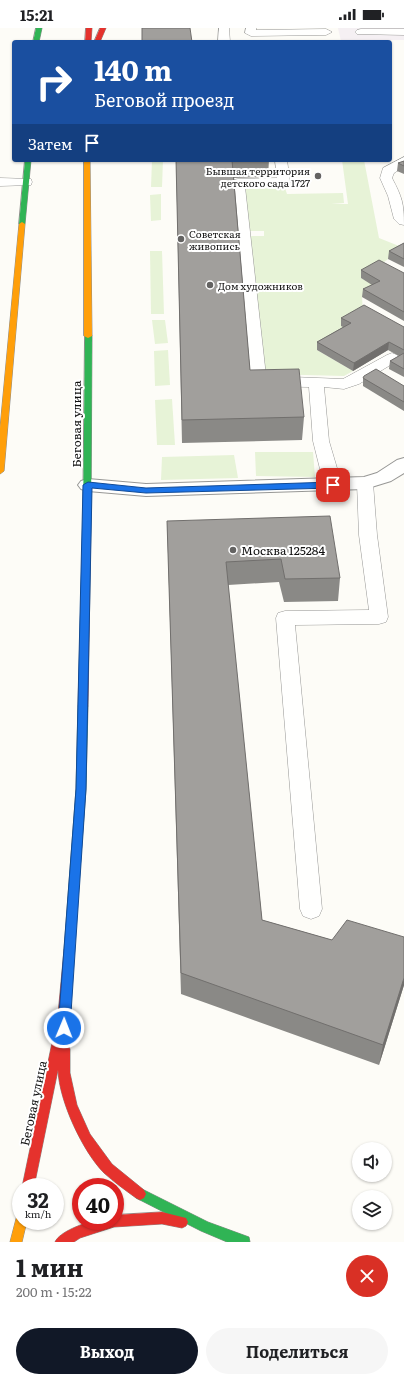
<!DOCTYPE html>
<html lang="ru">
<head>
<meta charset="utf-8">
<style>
	:root { --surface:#fff; --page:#f6f6f6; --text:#202124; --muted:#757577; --accent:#111827 }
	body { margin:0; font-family:Literata,serif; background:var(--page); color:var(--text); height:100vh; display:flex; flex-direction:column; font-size:15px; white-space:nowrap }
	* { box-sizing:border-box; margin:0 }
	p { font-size:13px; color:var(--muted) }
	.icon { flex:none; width:22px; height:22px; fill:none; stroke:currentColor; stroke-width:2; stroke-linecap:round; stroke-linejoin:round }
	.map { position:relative; height:1214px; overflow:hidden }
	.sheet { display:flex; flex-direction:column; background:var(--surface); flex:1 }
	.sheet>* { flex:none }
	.guide { position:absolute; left:12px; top:12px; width:380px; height:122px; border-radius:4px; box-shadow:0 1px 3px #0004; background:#1a4fa0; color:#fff; overflow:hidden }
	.buttons { position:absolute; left:352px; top:1114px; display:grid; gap:8px }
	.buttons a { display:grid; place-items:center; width:40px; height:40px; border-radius:50%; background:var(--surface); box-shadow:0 1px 3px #0004; font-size:20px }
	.speed { position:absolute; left:12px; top:1150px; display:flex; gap:8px; font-size:20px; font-weight:700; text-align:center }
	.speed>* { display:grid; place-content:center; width:52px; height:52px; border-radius:50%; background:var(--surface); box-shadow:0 1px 3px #0004; line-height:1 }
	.speed small { font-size:10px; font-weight:400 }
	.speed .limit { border:6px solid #d22; background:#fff; color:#111 }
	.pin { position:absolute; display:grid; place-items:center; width:34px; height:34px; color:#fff; margin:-17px; border-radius:8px; box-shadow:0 2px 6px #0006 }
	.me { position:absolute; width:44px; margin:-22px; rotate:1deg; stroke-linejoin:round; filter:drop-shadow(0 0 3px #0008) }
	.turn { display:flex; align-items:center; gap:14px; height:84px; padding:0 16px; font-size:18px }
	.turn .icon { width:52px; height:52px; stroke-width:2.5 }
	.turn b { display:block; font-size:28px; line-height:34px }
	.then { display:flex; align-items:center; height:38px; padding:0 16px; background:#0003; gap:8px; font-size:15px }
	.round { display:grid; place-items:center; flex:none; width:42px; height:42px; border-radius:21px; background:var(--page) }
	.headline { display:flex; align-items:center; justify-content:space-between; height:68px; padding:0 16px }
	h1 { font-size:24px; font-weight:700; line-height:30px }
	.primary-button { display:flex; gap:8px; margin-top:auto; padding:8px 16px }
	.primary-button a { flex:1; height:46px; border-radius:24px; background:var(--accent); color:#fff; font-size:16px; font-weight:700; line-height:46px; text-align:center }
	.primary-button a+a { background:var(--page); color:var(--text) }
	.status { display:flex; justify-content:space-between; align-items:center; height:28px; padding:0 20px; background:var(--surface); direction:ltr }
	.status svg { height:11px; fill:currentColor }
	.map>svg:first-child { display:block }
	.industrial { fill:#f5f0f3 }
	.green { fill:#e7f3d7 }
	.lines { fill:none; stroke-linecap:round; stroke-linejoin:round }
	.lane-casing { stroke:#979795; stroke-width:1 }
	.street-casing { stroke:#979795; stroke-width:2 }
	.fast-casing { stroke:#8e8d8b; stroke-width:1 }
	.slow-casing { stroke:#8e8d8b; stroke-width:1 }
	.jam-casing { stroke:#8e8d8b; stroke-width:1 }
	.lane { fill:#fffffe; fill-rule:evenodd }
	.street { fill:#fffffe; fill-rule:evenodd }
	.fast { fill:#30b455; fill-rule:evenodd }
	.slow { fill:#ff9f0a; fill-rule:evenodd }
	.jam { fill:#e5322d; fill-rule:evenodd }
	.wall { fill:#8a8986 }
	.shaded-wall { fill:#716f6d }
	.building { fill:#a19f9c; stroke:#716f6d }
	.route { fill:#1a73e8; stroke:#114b97 }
	.poi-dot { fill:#646362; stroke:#fff; stroke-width:1.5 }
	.labels { text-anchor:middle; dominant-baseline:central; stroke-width:4; stroke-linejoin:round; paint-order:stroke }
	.far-poi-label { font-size:10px; fill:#111; stroke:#fff; text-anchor:start }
	.street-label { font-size:12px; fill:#111; stroke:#fff }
	.poi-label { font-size:12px; fill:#111; stroke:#fff; text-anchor:start }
</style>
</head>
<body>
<div class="status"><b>15:21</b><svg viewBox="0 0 49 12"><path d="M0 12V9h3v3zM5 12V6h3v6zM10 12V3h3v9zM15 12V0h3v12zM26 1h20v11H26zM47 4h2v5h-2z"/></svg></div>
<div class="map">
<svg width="404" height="1214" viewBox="0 0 404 1214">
	<rect width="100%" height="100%" fill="#fdfcf7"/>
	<!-- industrial -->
	<path class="industrial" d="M338,0H404V12L341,13Z"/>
	<!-- green -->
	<g class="green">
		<path d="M152,132H163L162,159H151Z"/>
		<path d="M342,132H364L379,210L404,220L361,250L379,260L362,269L363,285L350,303L317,322L353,343L344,348L266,346L249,208H264V203H248L241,161L285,160L287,166L343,165L344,175L331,176H348Z"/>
		<path d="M161,166V192L151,193L150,167Z"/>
		<path d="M150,223H162L164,286H151Z"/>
		<path d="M152,292H165L168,315L155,316Z"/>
		<path d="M168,322L170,357L155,358L154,323Z"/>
		<path d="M172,371L175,417H157L155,372Z"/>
		<path d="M255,424H313L315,449L256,448Z"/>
		<path d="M234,427L238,450L161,452L162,429Z"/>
	</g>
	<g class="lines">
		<!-- lane casing -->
		<g class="lane-casing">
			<g id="lane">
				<path d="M219,0H229L230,14H218Z"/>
				<path d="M246,0H256V2L326,1L332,4L326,7L251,8L245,5Z"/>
				<path d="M361,1H404V7L357,6L355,4L357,2Z"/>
				<path d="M404,129V139L394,145L392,150C402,169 404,175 404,197L399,196L394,191L388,168L380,150L383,140Z"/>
				<path d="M275,132H287L290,154L289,157L245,159L266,348L343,351L387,327L392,325L397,327L400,330L397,333L359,356L344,361L324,359L329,413L342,457L339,461L333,462L327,461L324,457L313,413L309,359L259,358L253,356L251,353L231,155L233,152L238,151L277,150Z"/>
				<path d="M0,150L31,151L32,154L31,157L0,158Z"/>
				<path d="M365,450L371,451L373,455L377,507L388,589L386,594L379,596L295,597L322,881L319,888L311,891L303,888L300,881L276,590L278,585L285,583L369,582L359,507L357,455L359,451Z"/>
			</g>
		</g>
		<!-- street casing -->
		<g class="street-casing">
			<path id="street" d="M404,430V445L391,453L365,461L146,468L88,463L81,461L78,457L81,453L88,451L146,456L364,449L377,445L397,432Z"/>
		</g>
		<!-- fast casing -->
		<g class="fast-casing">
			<g id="fast">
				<path d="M36,0H42L39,14H33Z"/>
				<path d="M25,132H31L25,196L22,198L19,196Z"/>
				<path d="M85,306H91L92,308L91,491L87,494L83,491Z"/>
				<path d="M83,674L86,675L88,678L86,761L74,922L73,925L69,927L65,925L64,922L76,761L78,678L80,675Z"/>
				<path d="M140,1160L208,1194L249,1209L250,1214H227L201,1203L136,1170L134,1166L136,1162Z"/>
			</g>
		</g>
		<!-- slow casing -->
		<g class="slow-casing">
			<g id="slow">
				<path d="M84,132H90L92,308L88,310L84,308Z"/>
				<path d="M22,194L25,196L4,443L0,446V400L19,196Z"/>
				<path d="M21,1185V1193H27L22,1214H10L17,1187Z"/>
			</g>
		</g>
		<!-- jam casing -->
		<g class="jam-casing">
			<g id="jam">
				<path d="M86,0H92L91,14H85Z"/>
				<path d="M100,0H106L100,14H94Z"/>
				<path d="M87,488L91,491L88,678L86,681H80L78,678L83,491Z"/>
				<path d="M69,917L73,919L74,922L70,986L64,1016L68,1017L70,1021V1045L77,1077L90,1106L112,1136L144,1162L146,1166L144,1170L140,1172L136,1170C125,1162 114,1154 104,1145C83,1124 59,1073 58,1042L34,1159H22L58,986L64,922L65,919Z"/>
				<path d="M162,1184L186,1190L188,1194L186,1198L182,1200L162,1196L114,1199L80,1210L74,1214H55C59,1204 85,1194 96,1193C102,1192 109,1193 115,1193V1187Z"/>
			</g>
		</g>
		<!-- lane -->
		<use href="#lane" class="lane"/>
		<!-- street -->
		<use href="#street" class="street"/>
		<!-- fast -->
		<use href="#fast" class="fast"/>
		<!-- slow -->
		<use href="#slow" class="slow"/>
		<!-- jam -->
		<use href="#jam" class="jam"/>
	</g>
	<!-- wall -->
	<g class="wall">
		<path d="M176,132H269L268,149L234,150L250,342L304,389L302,412L182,415Z"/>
		<path d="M404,133V146L397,143L398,135Z"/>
		<path d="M404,215V239L388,231L389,223Z"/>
		<path d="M361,242L404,245V293L362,269L363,261L372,257L361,250Z"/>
		<path d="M341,290L404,299V349L389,341L390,333L399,328L388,322L353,343L317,322V314L343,299L341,298Z"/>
		<path d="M363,350L404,358V383L363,358Z"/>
		<path d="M167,493L340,550L338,573L284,574L279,554L228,557L262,892L332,912L404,909V957L379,1037L181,966Z"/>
	</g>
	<!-- shaded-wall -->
	<g class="shaded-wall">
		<path d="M389,314L388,322L353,343L354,335Z"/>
		<path d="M404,950V957L379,1037L383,1017Z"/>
	</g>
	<!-- building -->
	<g class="building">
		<path d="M142,0H190L192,14H142Z"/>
		<path d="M176,132H232L250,342L299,341L304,389L182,392Z"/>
		<path d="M404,133V138L398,135Z"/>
		<path d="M404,215V231L389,223Z"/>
		<path d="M379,232L404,245V284L363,261L380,253L361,242Z"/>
		<path d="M364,277L404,299V322L389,314L354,335L317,314L351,295L341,290Z"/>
		<path d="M404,325V341L390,333Z"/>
		<path d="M376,341L404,358V374L363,350L364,348Z"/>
		<path d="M330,488L340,550L285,551L281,531L226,534L262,892L332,912L347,892L404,909V950L383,1017L181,945L167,493Z"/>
	</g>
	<!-- route -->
	<path class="route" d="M88,454L146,460L333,454L337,457L333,460L146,465L92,460L86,761L70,1000L68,1004L64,1006L60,1004L58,1000L76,761L83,457Z"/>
	<!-- markers -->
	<g class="poi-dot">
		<circle cx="318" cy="148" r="4"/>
		<circle cx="181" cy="211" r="4"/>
		<circle cx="210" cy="257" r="4"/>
		<circle cx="233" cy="522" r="4"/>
	</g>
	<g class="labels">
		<!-- far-poi labels -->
		<g class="far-poi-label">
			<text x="310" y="142" text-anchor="end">Бывшая территория<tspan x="310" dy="12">детского сада 1727</tspan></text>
			<text x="189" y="205">Советская<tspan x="189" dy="12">живопись</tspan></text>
			<text x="218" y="257">Дом художников</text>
		</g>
		<!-- street labels -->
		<g class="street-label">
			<text transform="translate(76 396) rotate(-90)">Беговая улица</text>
			<text transform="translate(33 1075) rotate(-78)">Беговая улица</text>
		</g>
		<!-- poi labels -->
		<g class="poi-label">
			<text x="241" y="522">Москва 125284</text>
		</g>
	</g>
</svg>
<div class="buttons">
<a><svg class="icon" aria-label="sound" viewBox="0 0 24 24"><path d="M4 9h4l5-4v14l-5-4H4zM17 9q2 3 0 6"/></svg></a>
<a><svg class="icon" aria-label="layers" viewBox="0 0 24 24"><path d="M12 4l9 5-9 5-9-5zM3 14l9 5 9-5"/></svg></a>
</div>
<div class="speed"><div>32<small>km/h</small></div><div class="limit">40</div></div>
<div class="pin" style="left:333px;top:457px;background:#d93025"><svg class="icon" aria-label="arrive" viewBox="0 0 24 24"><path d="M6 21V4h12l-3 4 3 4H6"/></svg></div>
<svg class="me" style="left:64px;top:1000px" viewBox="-20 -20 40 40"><circle r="17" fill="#1a73e8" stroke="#fff" stroke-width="3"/><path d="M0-11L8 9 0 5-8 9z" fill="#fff"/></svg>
<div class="guide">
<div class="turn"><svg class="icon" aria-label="right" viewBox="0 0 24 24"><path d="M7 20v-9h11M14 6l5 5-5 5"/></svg><div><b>140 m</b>Беговой проезд</div></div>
<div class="then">Затем<svg class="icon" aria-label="arrive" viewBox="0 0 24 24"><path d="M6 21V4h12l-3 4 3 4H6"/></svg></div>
</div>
</div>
<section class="sheet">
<div class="headline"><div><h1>1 мин</h1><p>200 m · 15:22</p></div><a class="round" style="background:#d93025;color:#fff"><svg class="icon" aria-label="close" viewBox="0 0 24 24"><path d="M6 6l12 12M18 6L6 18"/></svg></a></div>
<div class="primary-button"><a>Выход</a><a>Поделиться</a></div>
</section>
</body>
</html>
